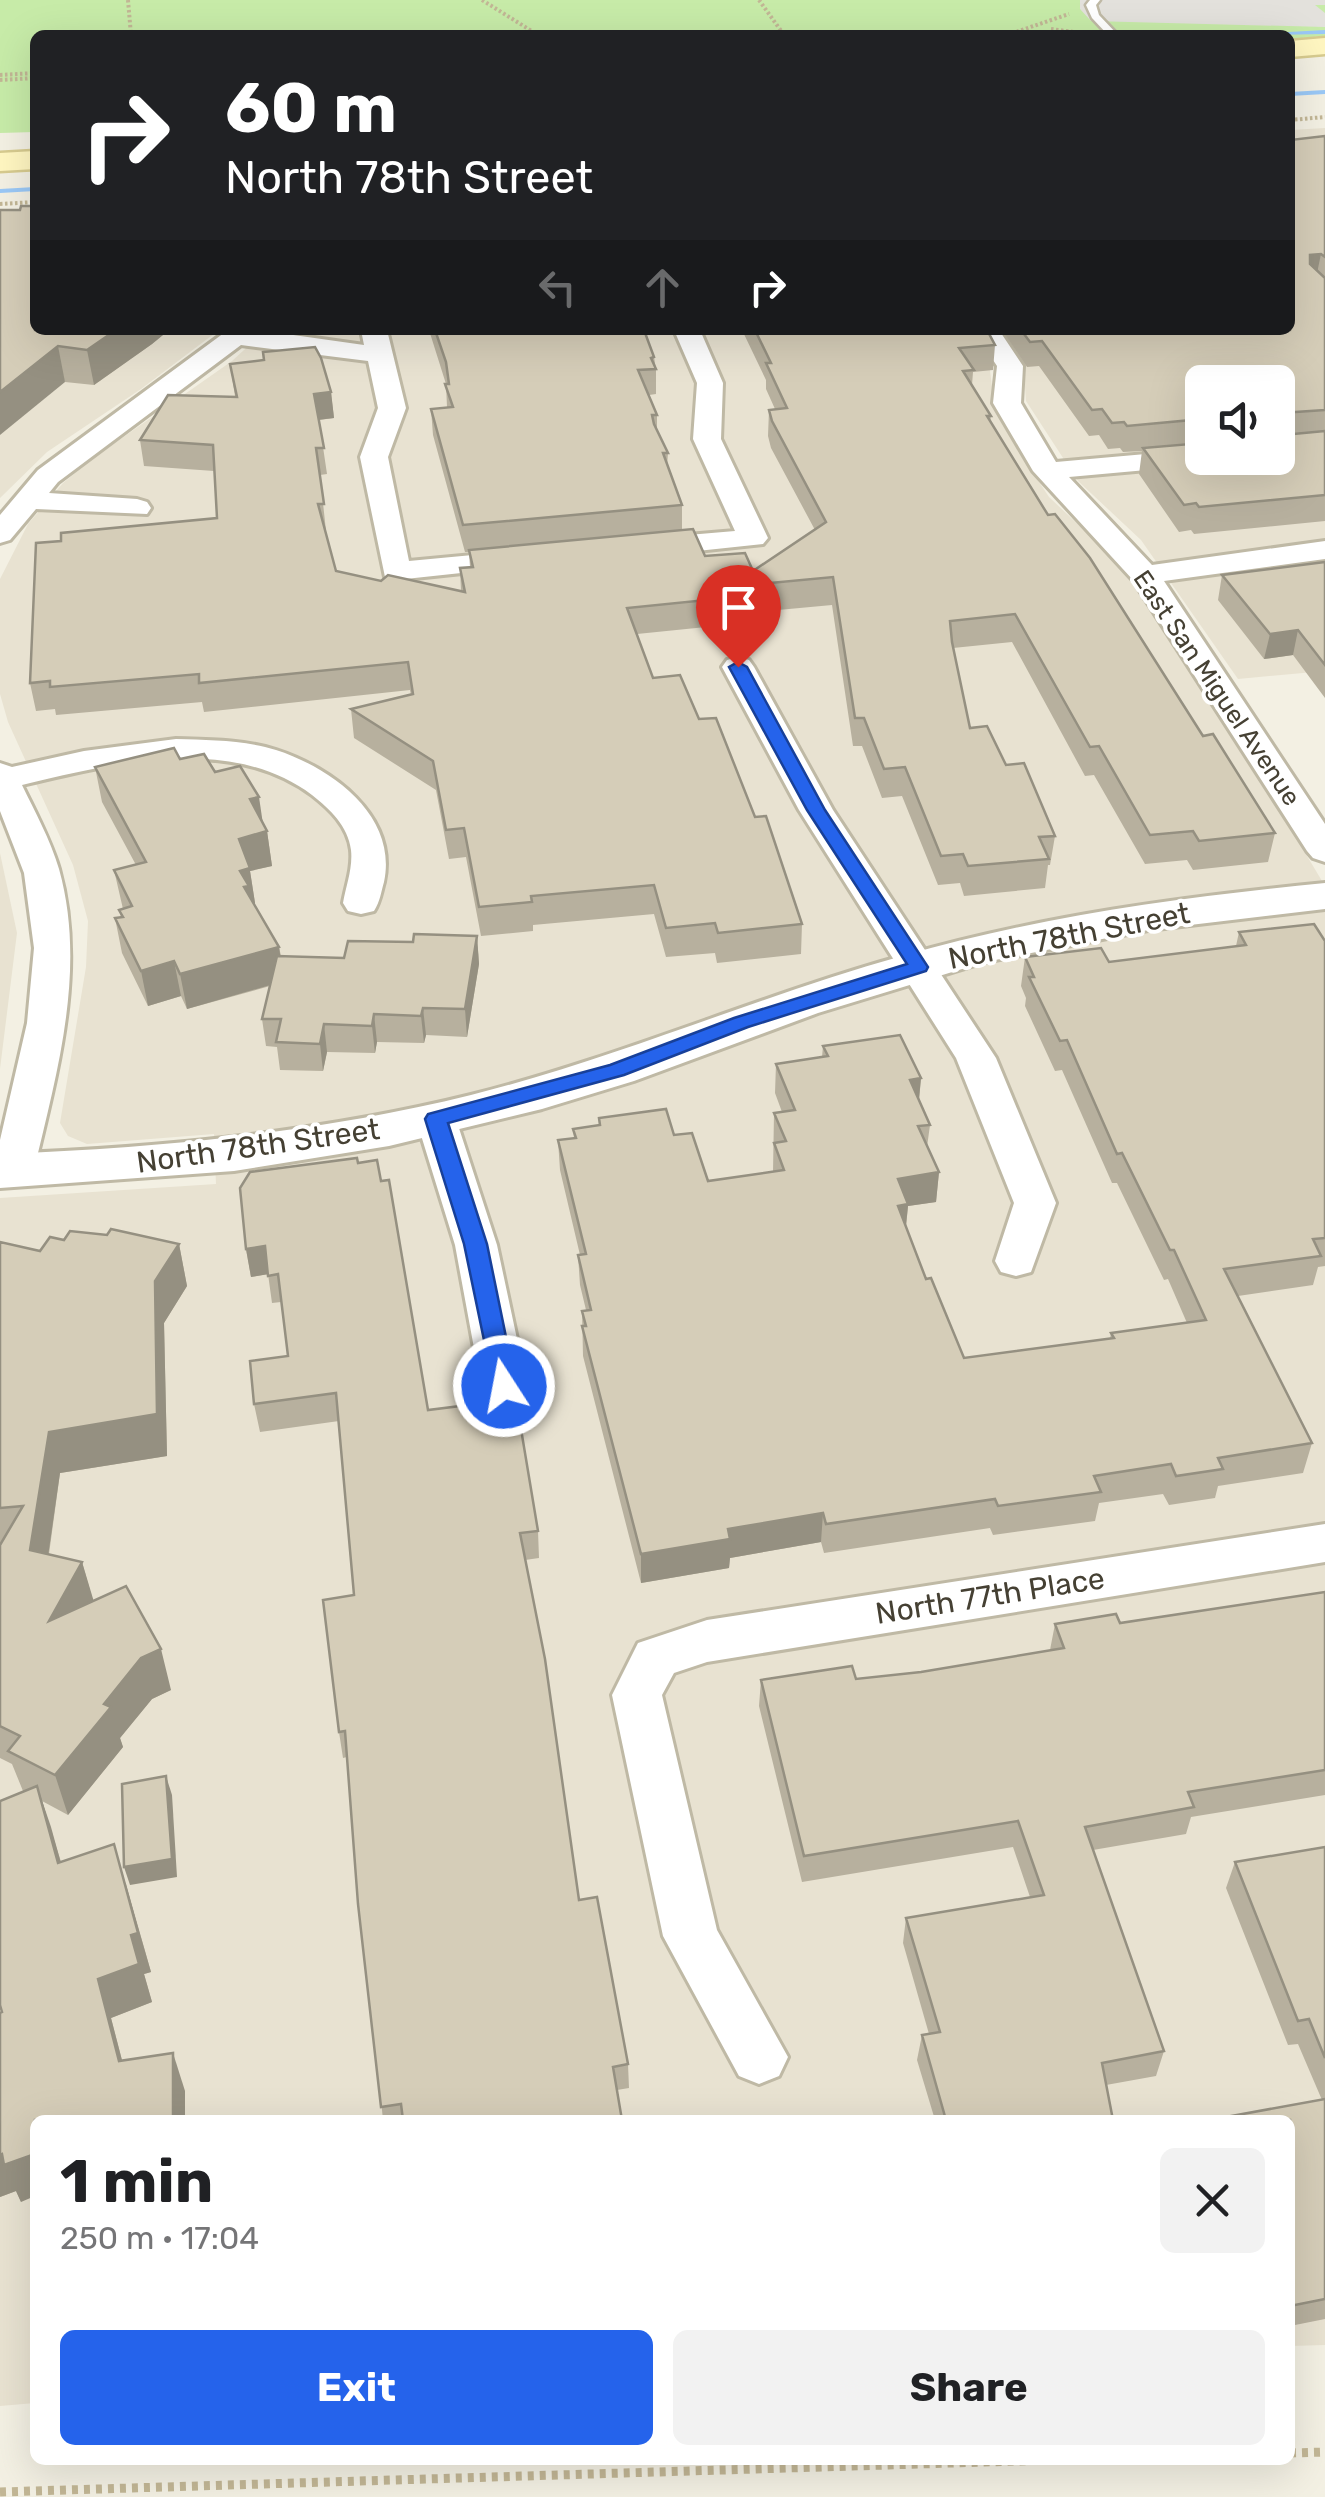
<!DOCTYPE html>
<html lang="en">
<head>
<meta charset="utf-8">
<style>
	:root { --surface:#fff; --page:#f2f2f2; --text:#202124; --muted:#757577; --accent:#2563eb }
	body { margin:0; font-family:Rubik,sans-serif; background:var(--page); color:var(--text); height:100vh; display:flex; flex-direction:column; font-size:38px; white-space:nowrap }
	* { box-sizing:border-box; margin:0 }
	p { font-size:32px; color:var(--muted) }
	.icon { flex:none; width:55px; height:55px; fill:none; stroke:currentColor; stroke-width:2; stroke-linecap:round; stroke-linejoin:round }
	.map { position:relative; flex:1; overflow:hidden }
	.sheet { position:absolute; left:30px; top:2115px; width:1265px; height:350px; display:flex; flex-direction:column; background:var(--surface); border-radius:15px; box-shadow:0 10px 40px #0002 }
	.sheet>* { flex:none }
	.guide { position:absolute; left:30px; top:30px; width:1265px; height:305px; border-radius:15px; box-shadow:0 10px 40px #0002; background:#202124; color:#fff; overflow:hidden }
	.controls { position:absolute; left:1185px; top:365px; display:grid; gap:20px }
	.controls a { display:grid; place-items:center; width:110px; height:110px; border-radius:15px; background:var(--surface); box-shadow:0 10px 40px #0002; font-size:50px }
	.pin { position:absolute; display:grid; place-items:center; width:85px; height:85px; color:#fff; margin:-102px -42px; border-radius:50% 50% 50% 0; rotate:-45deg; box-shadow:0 0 10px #0007 }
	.pin .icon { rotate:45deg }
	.me { position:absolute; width:110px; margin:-55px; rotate:349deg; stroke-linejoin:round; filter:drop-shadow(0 0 8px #0008) }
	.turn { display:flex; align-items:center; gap:35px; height:210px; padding:0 30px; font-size:45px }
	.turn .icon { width:130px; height:130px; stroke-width:2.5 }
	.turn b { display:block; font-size:70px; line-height:85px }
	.lanes { display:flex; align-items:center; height:95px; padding:0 30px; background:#0003; justify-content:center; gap:50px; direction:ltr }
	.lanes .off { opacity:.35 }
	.round { display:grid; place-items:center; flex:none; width:105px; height:105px; border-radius:15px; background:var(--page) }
	.head { display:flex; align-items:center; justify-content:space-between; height:170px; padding:0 30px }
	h1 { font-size:60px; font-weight:700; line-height:75px }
	.cta { display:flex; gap:20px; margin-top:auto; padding:20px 30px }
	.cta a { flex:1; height:115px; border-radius:15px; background:var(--accent); color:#fff; font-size:40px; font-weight:700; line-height:115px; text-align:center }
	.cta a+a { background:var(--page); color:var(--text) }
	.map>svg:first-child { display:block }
	.residential { fill:#e8e2d1; fill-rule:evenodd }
	.green { fill:#c7eba8 }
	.parking { fill:#e3e1dc }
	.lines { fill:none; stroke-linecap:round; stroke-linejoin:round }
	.stream { fill:#9ac8f6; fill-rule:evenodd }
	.service-casing { stroke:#bfb9a5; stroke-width:5 }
	.minor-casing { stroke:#bfb9a5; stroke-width:6 }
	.tertiary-casing { stroke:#bfb9a5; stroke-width:6 }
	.secondary-casing { stroke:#d7cb8f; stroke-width:5 }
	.path-far1 { stroke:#c2b695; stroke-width:4; stroke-dasharray:2.5 2.5; stroke-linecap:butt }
	.path { stroke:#c2b695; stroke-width:9; stroke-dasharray:6 6; stroke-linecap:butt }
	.service { fill:#fff; fill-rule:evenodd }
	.minor { fill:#fff; fill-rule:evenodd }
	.tertiary { fill:#fff; fill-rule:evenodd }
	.secondary { fill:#fff6c1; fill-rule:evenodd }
	.wall { fill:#b7b09e; fill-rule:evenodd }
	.shaded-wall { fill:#959081 }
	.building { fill:#d5cdb8; stroke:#959081; stroke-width:2.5 }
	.route { fill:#2563eb; stroke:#184099; stroke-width:2.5 }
	.labels { text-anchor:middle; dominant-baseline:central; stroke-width:8; stroke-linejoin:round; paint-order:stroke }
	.far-street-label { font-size:25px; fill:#454033; stroke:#fff }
	.street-label { font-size:30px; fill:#454033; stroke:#fff }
</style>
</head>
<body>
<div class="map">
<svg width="1325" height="2497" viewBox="0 0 1325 2497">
	<rect width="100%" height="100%" fill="#f3f0e3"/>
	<!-- residential -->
	<g class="residential">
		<path d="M1325,128V671L1238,679L1141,540L1078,481L1026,401L1023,359L1290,330V130ZM1202,382H1278V458H1202Z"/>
		<path d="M0,219L35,330H219L141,389L47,452L0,498Z"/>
		<path d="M266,330H973L988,355L995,410L1028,465L1049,497L1102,547L1148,603L1244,751L1325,886V2345L1290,2346V2120H35V2403L0,2406V1198L216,1184L214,1134L87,1144L68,1136L60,1123L86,967L88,921L73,865L8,722L0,694V579L28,524L63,483L92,459L232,361Z"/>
		<path d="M0,853L17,933L0,1069Z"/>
	</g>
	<!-- green -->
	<path class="green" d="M0,0H1325V36L1290,39V35H35V132L0,133Z"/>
	<!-- parking -->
	<path class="parking" d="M1080,0H1325V5H1315L1325,13V27L1091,21L1080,9Z"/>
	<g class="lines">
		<!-- stream -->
		<g class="stream">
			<path d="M1325,30V34L1266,35L1269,33Z"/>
			<path d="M1325,90V94L1290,96V92Z"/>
			<path d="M35,187V191L0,193V189Z"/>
		</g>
		<!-- service casing -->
		<g class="service-casing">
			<path id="service" d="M1090,0H1100L1096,5L1099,15L1118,35H1108L1092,18L1086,5Z"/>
		</g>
		<!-- minor casing -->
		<g class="minor-casing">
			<g id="minor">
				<path d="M228,330H258L364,345L361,330H387L406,408L388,457L409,561L526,550L537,553L541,559L537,565L396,580L385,577L360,457L378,408L368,361L241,345L58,482L49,493L137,499L147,502L151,508L147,514L36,509L10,540L0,543V515L38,470Z"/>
				<path d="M674,330H700L723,383L721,439L768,538L763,544L641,557L631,554L626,548L631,542L641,539L735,531L693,439L697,383Z"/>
				<path d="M973,330H999L1023,366L1021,403L1056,462L1202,449V458H1216L1202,465L1069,477L1152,565L1325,541V559L1164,581L1325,824V862L1313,858L1307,851L1133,580L1033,471L993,403L997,366Z"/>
				<path d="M738,657L749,660L754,667L833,810L996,1058L1056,1203L1031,1272L1016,1276L1001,1272L995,1261L1014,1203L956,1058L799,810L722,667L727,660Z"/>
				<path d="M176,739C209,740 244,740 276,750C332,768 398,816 384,882C381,892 380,902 374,911L361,914L348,911L343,903C346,886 353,868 351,850C348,826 330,809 312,795C231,734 113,763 22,785C35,812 50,839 59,869C87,969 57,1072 34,1170L28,1180L13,1184L0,1180V1140L27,1023L34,948L24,873L0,811V763L12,767L84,751Z"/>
				<path d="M436,1106L450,1110L456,1119L497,1245L527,1386L520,1398L504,1403L488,1398L481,1386L455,1245L416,1119L422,1110Z"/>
				<path d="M1325,1524V1562L707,1662L674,1673L662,1695L717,1930L788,2057L779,2076L759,2084L739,2076L663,1936L612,1695L638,1643L707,1620Z"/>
			</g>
		</g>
		<!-- tertiary casing -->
		<g class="tertiary-casing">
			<path id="tertiary" d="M1325,883V909L1148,930L985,962L818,1013L634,1081L542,1109L389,1146L234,1171L0,1188V1154C158,1148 317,1133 471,1095C618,1058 756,997 902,956C1041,916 1182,897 1325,883Z"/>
		</g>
		<!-- secondary casing -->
		<g class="secondary-casing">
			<g id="secondary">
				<path d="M1325,38V54L1290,57V41Z"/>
				<path d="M35,151V169L0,171V153Z"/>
			</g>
		</g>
		<!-- path-far1 -->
		<g class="path-far1">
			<path d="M128,0L131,35"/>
			<path d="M482,0L538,35"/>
			<path d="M759,0L784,35"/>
			<path d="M1051,29L1074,32"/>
			<path d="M1038,34L1052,35"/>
			<path d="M1007,35L1069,14"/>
			<path d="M0,75L35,73"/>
			<path d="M0,80L35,78"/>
			<path d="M1290,120L1325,117"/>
			<path d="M0,204L35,202"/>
		</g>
		<!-- path -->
		<g class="path">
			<path d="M1290,2453L1325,2452"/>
			<path d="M0,2492L1050,2460"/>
		</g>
		<!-- service -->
		<use href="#service" class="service"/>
		<!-- minor -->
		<use href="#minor" class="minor"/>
		<!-- tertiary -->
		<use href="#tertiary" class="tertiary"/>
		<!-- secondary -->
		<use href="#secondary" class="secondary"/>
	</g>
	<!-- wall -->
	<g class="wall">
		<path d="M1325,136V521L1194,534L1191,530L1179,532L1139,474L1142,451L1123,452L1120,448L1108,449L1099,435L1089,436L1039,366L1027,367L1002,330H1290ZM1202,382H1278V458H1202Z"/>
		<path d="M35,330H169L152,344L94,385L65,382Z"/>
		<path d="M429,330H644L654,357L656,369V394L649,395L657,415V431L668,453L667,466L682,505V530L705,556L753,571L815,530L771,448L768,436L769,410L775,409L766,389V380L742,330H987L995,345L993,370L973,372L972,385L991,416L990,422L1048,515L1203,736L1275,833L1268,862L1193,870L1187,860L1145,864L1094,775L1085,776L1012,642L953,648L970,728L1006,765L1055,836L1050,865H1048L1045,888L964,896L960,883L938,885L902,796L882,798L862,746H853L832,605L745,613L744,632L709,636L706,627L637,634L653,678L699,719L755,817L802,924L801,954L717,963L715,953L666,957L654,914L533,925V931L481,936L466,857L449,859L436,790L354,738L351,709L411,695L410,690L204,712L202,702L56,715L55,709L36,711L30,683L61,541L217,518L214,471L144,466L140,440L235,396L230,364L331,392L334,418L319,420L327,474L320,475L326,531H325L336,571L381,581L461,591L460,568L470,567L469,552H465L433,435L431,409L447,407L446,384Z"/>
		<path d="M1325,562V698L1293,655L1264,659L1218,600L1222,575Z"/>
		<path d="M180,759L215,772L263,823L267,831L272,866L250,871L255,903H254L279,947L281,956L344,958L413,942L477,936L479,964L467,1037L426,1035L424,1043L377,1042L375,1053L327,1052L323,1071L280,1070L277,1047L266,1046L262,1019L270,986L187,1009L181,996L148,1006L122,953L115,918L121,917L119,910L123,909L114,870L136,865L102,802L95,767Z"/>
		<path d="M1239,932L1325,941V1266L1318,1267L1313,1285L1238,1296L1312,1443L1303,1473L1218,1486L1215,1498L1169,1505L1163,1494L1099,1503L1095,1521L993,1535L990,1528L824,1553L821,1542L730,1558L729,1568L641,1583L583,1356L582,1311L586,1310L580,1285L578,1255H580L560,1170L558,1140L574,1138L573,1129L599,1125V1118L674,1135L708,1181L773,1172L774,1113L782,1112L775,1093L776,1064L822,1057L823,1046L921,1078L919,1101L930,1125L927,1147L939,1172L936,1202L908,1206L906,1227L926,1279L964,1358L1110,1339L1111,1333L1187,1323L1168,1279L1164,1280L1117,1183H1112L1062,1070L1055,1071L1025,1006L1026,998L1021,986L1025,957L1109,962L1236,946Z"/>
		<path d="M240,1188L428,1410L538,1531L539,1558L525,1560L579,1900L628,2064L629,2088L617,2090L622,2120H383L347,1757L343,1758L339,1732L354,1595L339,1421L260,1432L254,1404L288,1356L281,1302L272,1303L268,1274L251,1277L246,1249Z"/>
		<path d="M64,1240L179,1244L187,1286L164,1323L167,1456L60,1473L49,1554L82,1562L93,1601L171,1690L152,1699L120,1738L123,1747L68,1815L42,1801L61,1862L126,1884L151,1972L144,1974L152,2002L111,2018L122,2060L185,2091V2120H35L21,2202L16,2191L0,2197V2013L2,2012L23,1791L12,1764L0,1758V1242L40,1251Z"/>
		<path d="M1325,1592V1795L1191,1817L1186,1834L1093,1850L1164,2051L1156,2076L1106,2085L1113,2120H935L917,2060L922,2035L929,2034L903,1943L906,1918L1030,1897L1013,1847L802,1882L759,1706L761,1680L856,1679L921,1672L1050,1650L1055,1624L1120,1623Z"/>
		<path d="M1325,1847V2319L1290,2326V2120L1322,2100L1298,2044L1288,2045L1226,1888L1235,1862Z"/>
	</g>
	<!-- shaded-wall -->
	<g class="shaded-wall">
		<path d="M1321,254L1316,278L1305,279L1310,255Z"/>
		<path d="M116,330H169L152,344L94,385L87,350Z"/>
		<path d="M58,346L65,382L0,435V392Z"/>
		<path d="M331,392L334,418L317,420L314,394Z"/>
		<path d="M1298,630L1293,655L1264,659L1270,634Z"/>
		<path d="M259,797L264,831L250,799Z"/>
		<path d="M267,831L272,866L250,871L255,903L251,904L250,922L240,871L239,839Z"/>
		<path d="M477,936L479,964L467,1037L465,1009Z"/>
		<path d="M279,947L284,981L187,1009L180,974Z"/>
		<path d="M174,961L181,996L148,1006L141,971Z"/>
		<path d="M423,1008L426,1035L424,1043L421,1016Z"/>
		<path d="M374,1014L377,1042L375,1053L372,1026Z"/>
		<path d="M324,1024L327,1052L323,1071L320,1044Z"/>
		<path d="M921,1078L918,1108L910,1080Z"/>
		<path d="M939,1172L936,1202L908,1206L905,1234L895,1235L898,1179Z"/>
		<path d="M179,1244L187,1286L164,1323L167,1456L60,1473L43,1591L30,1550L49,1432L155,1281Z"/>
		<path d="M265,1246L269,1274L251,1277L246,1249Z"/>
		<path d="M823,1513L821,1542L730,1558L729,1568L641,1583V1554L728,1529Z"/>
		<path d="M82,1562L94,1602L49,1621Z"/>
		<path d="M161,1649L171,1690L152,1699L120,1738L123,1747L68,1815L55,1775L104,1704L141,1658Z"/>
		<path d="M166,1776L172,1795L177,1877L130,1885L124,1867Z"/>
		<path d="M37,1786L51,1827L72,1903L58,1863Z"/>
		<path d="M114,1844L151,1972L144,1974L152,2002L111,2018L132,2099L119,2061L98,1979L131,1935Z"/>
		<path d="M173,2053L185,2091V2120H173Z"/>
		<path d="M35,2154V2196L21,2202L16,2191L0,2197V2155Z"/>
	</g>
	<!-- building -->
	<g class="building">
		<path d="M1325,136V257L1321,254L1310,255V264L1325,278V410L1281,413L1278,426V382H1202V419L1127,426L1124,422L1112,423L1102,409L1092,410L1042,341L1030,342L1021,330H1290V140Z"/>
		<path d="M21,206H35V330H116L87,350L58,346L0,392V210H20Z"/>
		<path d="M435,330H644L654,357L651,358L656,369L638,370L657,415H652L654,424L668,453H663L682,505L463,525L431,409L453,407L445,384H449L446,362Z"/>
		<path d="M755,330H987L995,345L959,348L974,370L963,371L991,416H987L1048,515L1055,514L1090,558L1203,736L1213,734L1275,833L1199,841L1193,831L1150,835L1099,746L1090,747L1015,614L950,621L952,642L970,728L987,726L1006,765L1024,763L1055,836L1039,837L1049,859L968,866L963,854L941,856L905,767L884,769L864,718H855L833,577L737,586L745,604L710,608L706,600L627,608L653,678L680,675L699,719L716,718L755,817L766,816L802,924L718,933L715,923L666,928L654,885L531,896L532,902L479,907L464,828L446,830L433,761L351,709L413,694L408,662L199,683V674L50,687V681L30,683L36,543L61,541V533L217,518L213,445L140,440L168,395L237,397L230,364L264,360L263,352L315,347L321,358L331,392L314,394L324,448H316L324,504H318L336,571L381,581L388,575L465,592L460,568L473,567L469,550L693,529L705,556L745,553L753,571L826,522L772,421L769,410L787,408L766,363H771Z"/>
		<path d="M1325,431V495L1199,507L1196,503L1184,505L1143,448L1202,443V458H1278V432L1283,435Z"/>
		<path d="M1325,562V665L1298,630L1270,634L1222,575Z"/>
		<path d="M174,748L180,759L204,754L215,772L240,766L259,797L250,799L267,831L239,839L250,868L240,871L249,886L244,887L279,947L180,974L174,961L141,971L115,918L123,917L119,910L132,906L114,870L146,862L95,767Z"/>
		<path d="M1314,924L1325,941V1238L1313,1239L1321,1256L1224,1269L1312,1443L1218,1458L1223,1469L1176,1476L1171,1464L1094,1476L1101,1492L998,1506L995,1499L826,1524L823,1513L728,1529L730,1539L641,1554L582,1326H586L582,1311L591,1310L578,1255L586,1254L558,1140L576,1138L573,1129L600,1125L599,1118L666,1109L674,1135L692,1133L708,1181L784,1170L774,1143L786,1141L774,1113L795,1110L776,1064L828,1056L823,1046L900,1035L921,1078L910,1080L930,1125L918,1126L939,1172L898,1179L908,1204L898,1206L926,1279L931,1278L964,1358L1114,1338L1111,1333L1206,1320L1174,1250H1170L1122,1153L1117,1154L1067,1040L1060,1041L1029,977H1034L1025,957L1101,948L1109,962L1246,945L1239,932Z"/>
		<path d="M414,934L477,936L465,1009L423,1008L421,1016L374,1014L372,1026L324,1024L320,1044L276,1042L281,1019H262L277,956L344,958L348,941L413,942Z"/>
		<path d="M357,1158L358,1163L377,1160L381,1181L389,1180L428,1410L516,1399L538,1531L520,1533L545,1659L579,1900L597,1897L628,2064L613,2067L622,2120H403L401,2104L381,2107L358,1904L345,1731L339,1732L323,1600L354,1595L336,1393L254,1404L250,1361L288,1356L278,1274L268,1276L265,1246L246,1249L240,1188L250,1172Z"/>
		<path d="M111,1229L179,1244L155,1281L157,1414L49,1432L30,1550L82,1562L49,1621L126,1586L161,1649L141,1658L104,1704L111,1707L55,1775L8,1751L20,1736L0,1726V1545L23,1506L0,1508V1242L40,1251L50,1237L64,1240L70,1231L107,1235Z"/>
		<path d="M1325,1592V1770L1188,1792L1194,1807L1085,1827L1164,2051L1102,2063L1113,2120H946L922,2035L940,2032L906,1918L1044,1895L1018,1821L804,1856L761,1680L852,1666L856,1679L921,1672L1064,1648L1055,1624L1116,1614L1120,1623Z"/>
		<path d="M166,1776L172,1859L124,1867L122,1784Z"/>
		<path d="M37,1786L58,1863L114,1844L138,1933L131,1935L139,1964L98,1979L119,2061L173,2053V2120H35V2154L4,2165L2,2154L0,2155V2013L2,2012L0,2005V1801Z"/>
		<path d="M1325,1847V2058L1309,2019L1298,2021L1235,1862Z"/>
		<path d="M1325,2099V2299L1290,2306V2120L1215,2119Z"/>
	</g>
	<!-- route -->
	<path class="route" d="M738,662L747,667L825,810L928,967L926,971L748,1027L624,1075L448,1123L487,1244L516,1386L504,1395L495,1393L464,1244L425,1119L428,1114L610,1065L734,1018L907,964L807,810L729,667Z"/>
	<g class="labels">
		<!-- far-street labels -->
		<g class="far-street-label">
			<text transform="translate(1217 688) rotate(56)">East San Miguel Avenue</text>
		</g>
		<!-- street labels -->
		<g class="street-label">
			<text transform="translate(1069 936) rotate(-11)">North 78th Street</text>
			<text transform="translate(258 1146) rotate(-8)">North 78th Street</text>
			<text transform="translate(990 1596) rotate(-9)">North 77th Place</text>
		</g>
	</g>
</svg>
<div class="controls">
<a><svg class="icon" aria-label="sound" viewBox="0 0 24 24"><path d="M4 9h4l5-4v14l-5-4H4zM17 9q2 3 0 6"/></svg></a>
</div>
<div class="pin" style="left:738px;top:667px;background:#d93025"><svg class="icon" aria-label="arrive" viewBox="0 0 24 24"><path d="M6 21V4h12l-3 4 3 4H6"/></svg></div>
<svg class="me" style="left:504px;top:1386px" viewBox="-20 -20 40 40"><circle r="17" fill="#2563eb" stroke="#fff" stroke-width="3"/><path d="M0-11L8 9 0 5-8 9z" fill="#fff"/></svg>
<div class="guide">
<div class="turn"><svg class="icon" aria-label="right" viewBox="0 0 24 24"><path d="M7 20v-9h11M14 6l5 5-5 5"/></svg><div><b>60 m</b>North 78th Street</div></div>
<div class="lanes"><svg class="icon off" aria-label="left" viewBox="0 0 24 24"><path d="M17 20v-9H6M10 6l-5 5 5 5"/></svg><svg class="icon off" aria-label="ahead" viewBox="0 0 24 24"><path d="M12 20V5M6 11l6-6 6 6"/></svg><svg class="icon" aria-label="right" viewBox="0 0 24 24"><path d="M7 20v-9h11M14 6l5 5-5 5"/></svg></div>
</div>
<section class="sheet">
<div class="head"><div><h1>1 min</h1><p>250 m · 17:04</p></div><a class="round"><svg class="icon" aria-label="close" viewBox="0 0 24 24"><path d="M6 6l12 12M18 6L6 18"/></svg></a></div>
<div class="cta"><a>Exit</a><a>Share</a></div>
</section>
</div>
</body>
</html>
